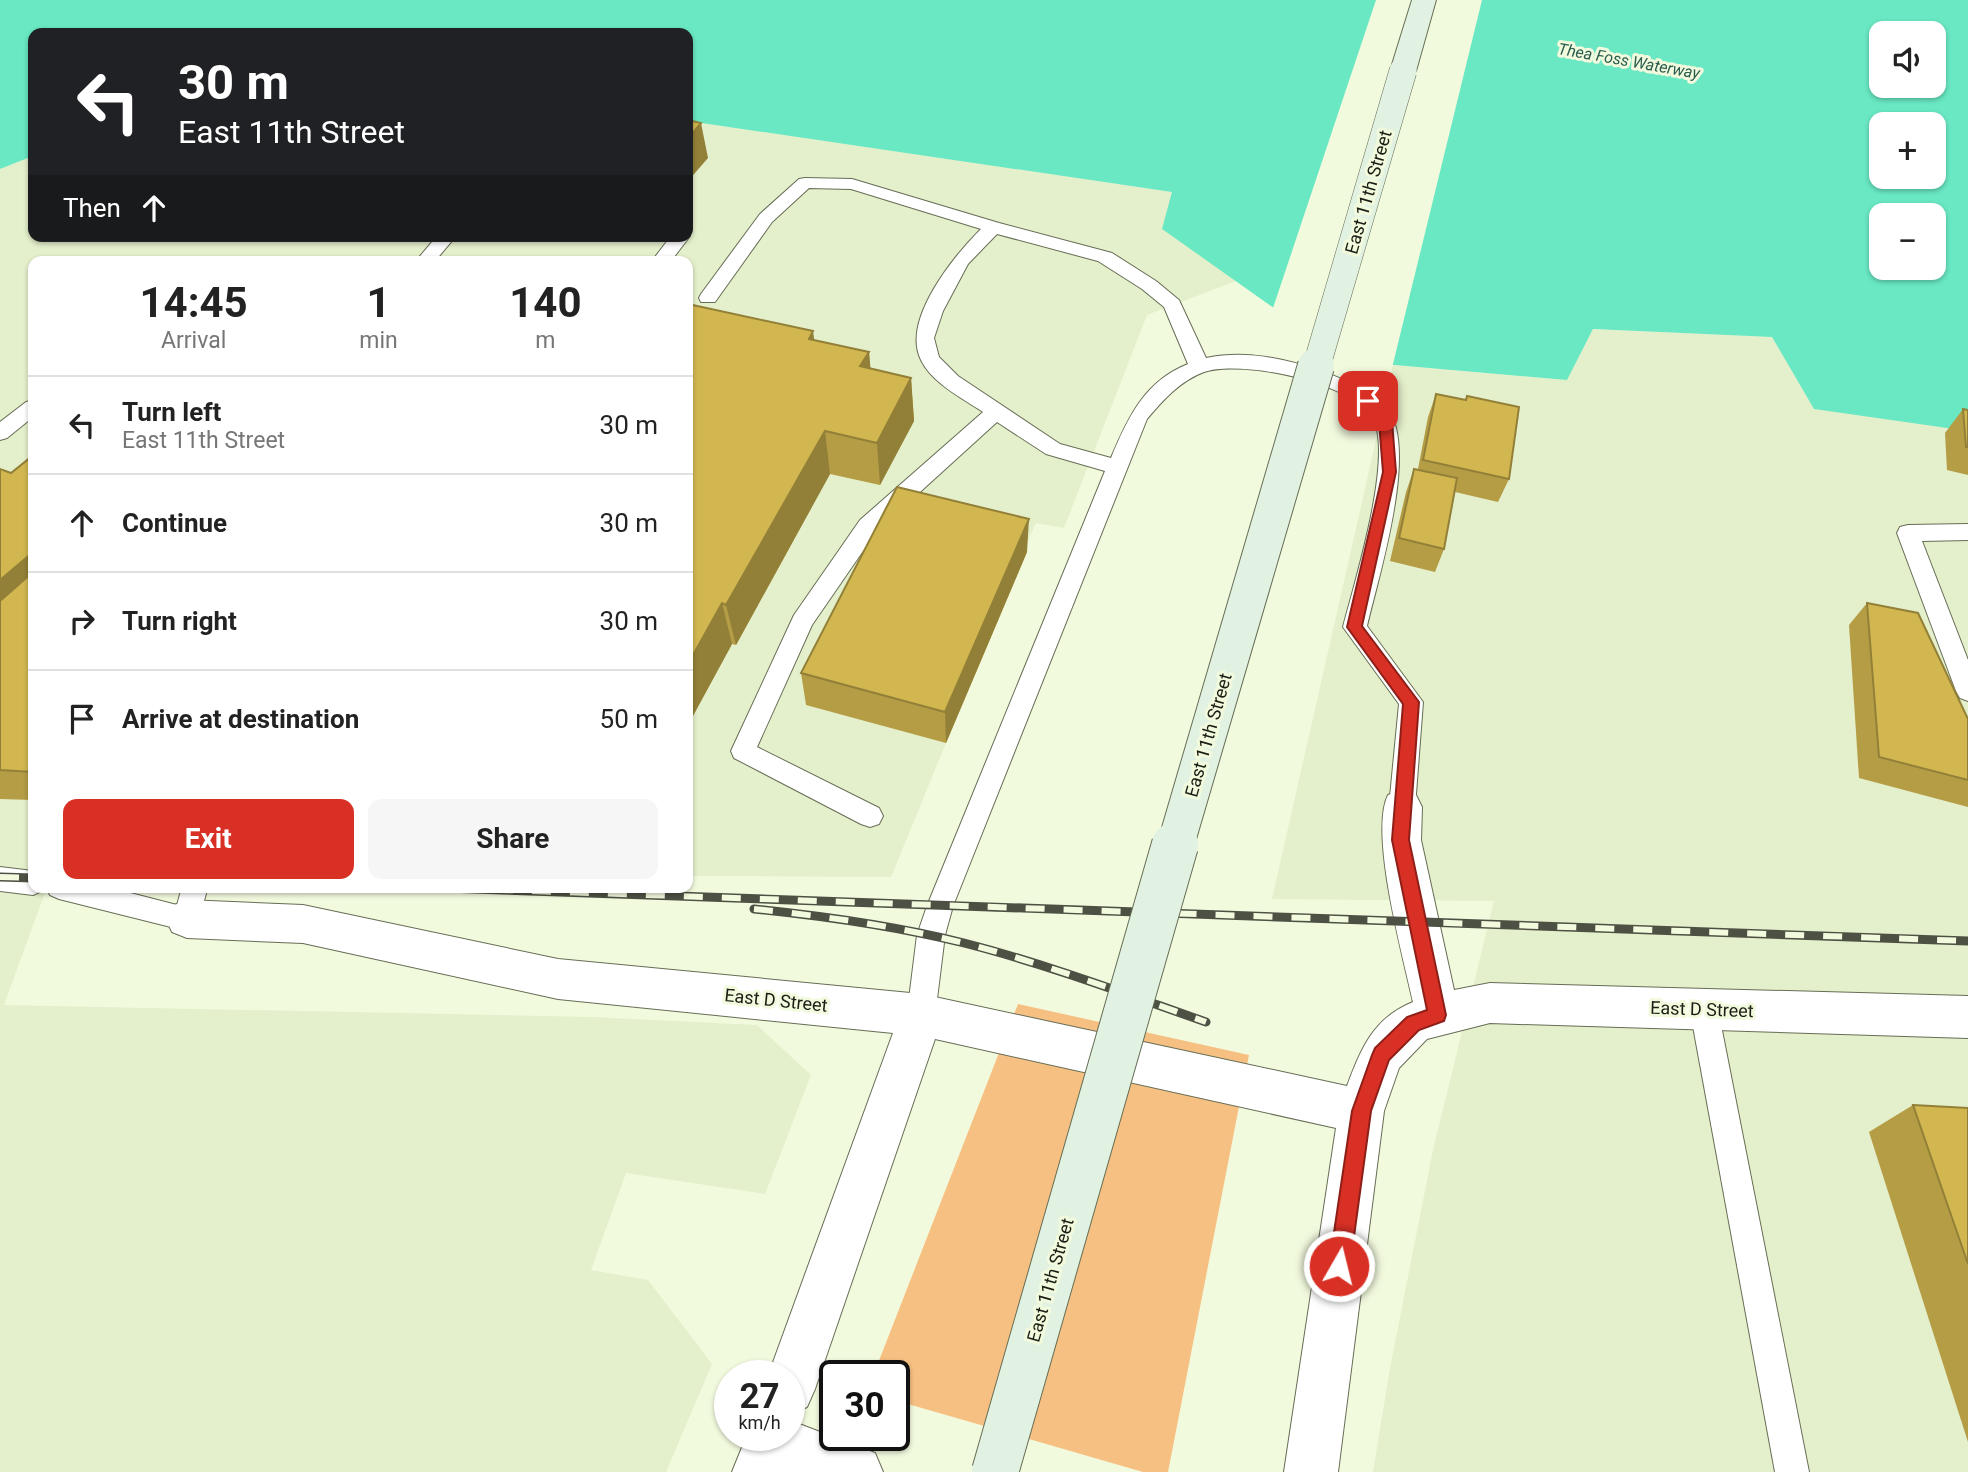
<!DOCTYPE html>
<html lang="en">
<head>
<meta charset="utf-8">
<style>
	:root { --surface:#fff; --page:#f6f6f6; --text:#222; --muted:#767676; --line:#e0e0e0; --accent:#d93025 }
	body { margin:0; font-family:Roboto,sans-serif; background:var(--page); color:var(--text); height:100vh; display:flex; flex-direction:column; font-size:26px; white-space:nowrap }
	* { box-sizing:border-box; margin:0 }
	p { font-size:23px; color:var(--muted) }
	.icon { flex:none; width:38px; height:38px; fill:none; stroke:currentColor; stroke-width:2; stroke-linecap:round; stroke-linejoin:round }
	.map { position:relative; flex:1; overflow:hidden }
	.drawer { position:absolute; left:28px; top:256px; width:665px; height:637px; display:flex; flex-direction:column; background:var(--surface); border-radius:14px; box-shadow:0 2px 5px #0004 }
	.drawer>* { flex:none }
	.hud { position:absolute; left:28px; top:28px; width:665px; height:214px; border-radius:14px; box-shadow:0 2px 5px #0004; background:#202124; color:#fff; overflow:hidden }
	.fabs { position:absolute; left:1869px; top:21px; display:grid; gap:14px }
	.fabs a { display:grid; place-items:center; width:77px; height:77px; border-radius:14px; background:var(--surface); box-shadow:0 2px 5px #0004; font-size:35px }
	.speed { position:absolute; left:714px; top:1360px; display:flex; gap:14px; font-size:35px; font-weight:700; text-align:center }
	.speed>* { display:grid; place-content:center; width:91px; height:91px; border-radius:50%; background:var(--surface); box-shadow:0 2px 5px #0004; line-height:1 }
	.speed small { font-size:18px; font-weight:400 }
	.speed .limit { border:4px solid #111; border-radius:10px; background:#fff; color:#111 }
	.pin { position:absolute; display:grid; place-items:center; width:60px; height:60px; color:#fff; margin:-30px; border-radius:14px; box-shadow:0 4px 10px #0006 }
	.me { position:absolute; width:77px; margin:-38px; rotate:8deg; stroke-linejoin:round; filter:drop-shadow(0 0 5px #0008) }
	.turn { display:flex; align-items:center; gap:24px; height:147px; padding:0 35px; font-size:32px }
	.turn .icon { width:91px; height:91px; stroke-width:2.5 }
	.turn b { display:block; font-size:49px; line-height:60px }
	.then { display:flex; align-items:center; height:66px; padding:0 35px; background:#0003; gap:14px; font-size:26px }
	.eta { display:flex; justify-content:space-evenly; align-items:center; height:119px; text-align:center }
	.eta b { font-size:42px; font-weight:700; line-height:49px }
	.action { display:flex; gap:14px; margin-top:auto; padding:14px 35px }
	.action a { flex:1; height:80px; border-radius:14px; background:var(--accent); color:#fff; font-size:28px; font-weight:700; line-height:80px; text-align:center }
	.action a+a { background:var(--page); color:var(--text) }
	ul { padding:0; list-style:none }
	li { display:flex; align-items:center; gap:21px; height:98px; padding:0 35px; border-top:2px solid var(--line) }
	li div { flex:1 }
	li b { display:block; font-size:26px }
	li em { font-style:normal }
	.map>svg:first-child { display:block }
	.built { fill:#e4efcb }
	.green { fill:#f6c082 }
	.water { fill:#69e8c3; fill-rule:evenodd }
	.pier { fill:#f2fade }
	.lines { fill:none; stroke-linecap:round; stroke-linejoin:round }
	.lane-casing { stroke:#666d55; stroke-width:2 }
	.street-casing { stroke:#666d55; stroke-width:2 }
	.secondary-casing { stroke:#666d55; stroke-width:2 }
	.lane { fill:#fff; fill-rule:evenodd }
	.street { fill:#fff; fill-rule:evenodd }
	.secondary { fill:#e2f2e2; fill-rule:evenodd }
	.rail-casing { stroke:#4d5143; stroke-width:9 }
	.rail { stroke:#f2fade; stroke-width:6; stroke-dasharray:19; stroke-linecap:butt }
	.secondary-bridge-far2-casing { stroke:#666d55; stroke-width:28; stroke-linecap:butt }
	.secondary-bridge-far1-casing { stroke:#666d55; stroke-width:38; stroke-linecap:butt }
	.secondary-bridge-casing { stroke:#666d55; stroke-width:48; stroke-linecap:butt }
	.secondary-bridge-far2 { stroke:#e2f2e2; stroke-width:27 }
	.secondary-bridge-far1 { stroke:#e2f2e2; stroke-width:36 }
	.secondary-bridge { stroke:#e2f2e2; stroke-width:46 }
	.wall { fill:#b59d45 }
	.shaded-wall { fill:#938038 }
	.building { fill:#d2b750; stroke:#938038; stroke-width:2 }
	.route { fill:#d93025; stroke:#8d1f18; stroke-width:2 }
	.labels { text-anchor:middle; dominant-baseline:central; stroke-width:6; stroke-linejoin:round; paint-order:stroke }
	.far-water-label { font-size:16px; font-style:italic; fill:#295d4e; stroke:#f2fade }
	.street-label { font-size:18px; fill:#1a1d13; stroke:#f2fade }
</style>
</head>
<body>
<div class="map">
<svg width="1968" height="1472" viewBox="0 0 1968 1472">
	<rect width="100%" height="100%" fill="#f2fade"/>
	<!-- built -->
	<g class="built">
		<path d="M688,121L1173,192L1162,229L1236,281L1147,315L1064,528L1036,523L1023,551L807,704L946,743L891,877L688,876V261H33V887H47L4,1005L591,1017L757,1025L811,1075L765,1194L626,1173L591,1270L648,1280L712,1364L666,1472H0V169L33,156V236H688Z"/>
		<path d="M1593,329L1772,337L1814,409L1968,431V1472H1373L1390,1368L1433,1150L1494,901L1272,899L1393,365L1567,380Z"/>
	</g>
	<!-- green -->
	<path class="green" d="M1018,1004L1249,1055L1168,1472H1143L894,1400V1376H873Z"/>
	<!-- water -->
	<path class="water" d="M0,0H1968V431L1814,409L1772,337L1593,329L1567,380L1349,361L1162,229L1172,192L688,121V33H33V156L0,169ZM1881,33H1934V86H1881ZM1881,124H1934V177H1881ZM1881,215H1934V268H1881Z"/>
	<!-- pier -->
	<path class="pier" d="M1376,0H1482L1392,368L1348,364L1272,311Z"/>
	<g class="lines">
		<!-- lane casing -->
		<g class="lane-casing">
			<g id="lane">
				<path d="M805,178L852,179L999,223L1112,253L1156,281L1179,300L1206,358C1245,350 1283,358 1321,371C1343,379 1371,389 1386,407C1420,446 1378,578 1367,626L1423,702L1415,807L1411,815L1402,818L1393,815L1389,807L1399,704L1343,627C1355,581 1391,465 1375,423C1360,383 1241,359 1204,372C1180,381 1163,400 1147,419L953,906L945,935L935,1015L931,1024L921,1028L911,1024L907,1015L917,935L927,906L1105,471L1046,454L997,422L876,532L812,625L757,747L879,808L883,816L879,824L870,827L861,824L734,758L731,751L794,615L860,520L983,412C962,398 932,383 921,360C901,320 954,256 981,229L851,189L809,188L772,222L715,302H701L699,298L701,294L760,214L799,179ZM997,234L1098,261L1142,289L1164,307L1188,364C1145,381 1128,417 1111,458L1060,444L958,376L939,357L934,338L943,311L968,264Z"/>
				<path d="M688,233L690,236L671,261H652L671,236H688Z"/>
				<path d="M437,236H456L435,261H416Z"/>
				<path d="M33,400V417L7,438L0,440V422L26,402Z"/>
				<path d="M1968,524V540L1922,541L1968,660V701L1960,698L1956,691L1897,533L1900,527L1908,525Z"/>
				<path d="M0,867L33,871V887H44L42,891L33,895L0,891Z"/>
				<path d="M46,887H107L177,905L182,887H208L196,928L187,931L59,899L50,895Z"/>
				<path d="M1704,997L1714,1001L1718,1010L1809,1472H1775L1690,1010L1694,1001Z"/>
			</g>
		</g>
		<!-- street casing -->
		<g class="street-casing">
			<g id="street">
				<path d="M1402,790L1416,795L1422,807L1421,840L1454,990L1490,983L1968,996V1038L1490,1023L1427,1039L1399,1068L1384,1111L1338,1472H1284L1336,1128L935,1039L815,1389L807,1407L789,1415V1376H768L893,1033L558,999L303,943L187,938L172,932L166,919L172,906L187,900L303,905L558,959L921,994L1347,1086C1361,1049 1373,1018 1413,1002C1403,956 1369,833 1388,795Z"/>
				<path d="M789,1416L794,1422L875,1453L883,1472H732L747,1435H789Z"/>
			</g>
		</g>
		<!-- secondary casing -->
		<g class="secondary-casing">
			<path id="secondary" d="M1412,0H1436L1416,71L1412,76L1403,79L1394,76L1390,71Z"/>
		</g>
		<!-- lane -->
		<use href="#lane" class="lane"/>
		<!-- street -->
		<use href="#street" class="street"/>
		<!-- secondary -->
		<use href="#secondary" class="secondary"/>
		<!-- rail casing -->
		<g class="rail-casing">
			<g id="rail">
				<path d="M0,877L33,878"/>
				<path d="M418,887L1968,941"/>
				<path d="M754,909C824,916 895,926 964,943C1046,964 1126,994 1206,1022"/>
			</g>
		</g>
		<!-- rail -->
		<use href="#rail" class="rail"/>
		<!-- secondary-bridge-far2 casing -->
		<g class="secondary-bridge-far2-casing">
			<path id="secondary-bridge-far2" d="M1316,368L1403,71"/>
		</g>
		<!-- secondary-bridge-far1 casing -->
		<g class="secondary-bridge-far1-casing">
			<path id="secondary-bridge-far1" d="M1175,847L1316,366"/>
		</g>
		<!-- secondary-bridge casing -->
		<g class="secondary-bridge-casing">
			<path id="secondary-bridge" d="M995,1472L1175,845"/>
		</g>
		<!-- secondary-bridge-far2 -->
		<use href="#secondary-bridge-far2" class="secondary-bridge-far2"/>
		<!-- secondary-bridge-far1 -->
		<use href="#secondary-bridge-far1" class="secondary-bridge-far1"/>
		<!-- secondary-bridge -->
		<use href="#secondary-bridge" class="secondary-bridge"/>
	</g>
	<!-- wall -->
	<g class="wall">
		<path d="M688,304L814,340L869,352L870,368L911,378L914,421L880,485L830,474L736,645L732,644L688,725Z"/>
		<path d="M1436,394L1509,479L1498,502L1455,492L1444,549L1435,572L1390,561L1406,492L1414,469H1418L1428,417Z"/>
		<path d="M1963,409L1968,410V475L1947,470L1945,433Z"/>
		<path d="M33,458V800L0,799V469L11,473Z"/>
		<path d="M1027,552L946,743L806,705L801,673Z"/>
		<path d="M1867,603L1968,719V807L1859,778L1849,625Z"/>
		<path d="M1913,1105L1968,1108V1442L1869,1132Z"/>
	</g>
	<!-- shaded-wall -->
	<g class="shaded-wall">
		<path d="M701,123L708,158L688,181V139Z"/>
		<path d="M813,331L819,374L809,339Z"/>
		<path d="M869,352L873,395L860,366Z"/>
		<path d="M911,378L914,421L880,485L877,443Z"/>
		<path d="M825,431L830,474L736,645L726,605Z"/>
		<path d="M1029,519L1027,552L946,743L945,712Z"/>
		<path d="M33,552V609L0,638V580Z"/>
		<path d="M722,603L732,644L688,725V664Z"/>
	</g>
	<!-- building -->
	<g class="building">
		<path d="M688,120L701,123L688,139Z"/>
		<path d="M688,304L813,331L809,339L869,352L860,366L911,378L877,443L825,431L726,605L722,603L688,664Z"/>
		<path d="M1436,394L1466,400L1467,396L1519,407L1509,479L1423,460Z"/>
		<path d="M1963,409L1968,410V447H1966Z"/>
		<path d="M31,457L33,458V552L0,580V469L11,473Z"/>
		<path d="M1414,469L1457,478L1444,549L1399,538Z"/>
		<path d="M897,487L1029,519L945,712L801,673Z"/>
		<path d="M33,572V772L0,770V601Z"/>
		<path d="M1867,603L1918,613L1968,719V780L1879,757Z"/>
		<path d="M1913,1105L1968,1108V1264Z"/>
	</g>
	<!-- route -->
	<path class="route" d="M1368,396L1373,397L1392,421L1396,472L1362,626L1419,702L1409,840L1446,1015L1444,1021L1419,1030L1389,1060L1371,1111L1350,1266L1347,1273L1339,1276L1332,1273L1329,1266L1352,1111L1372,1055L1375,1048L1407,1017L1427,1010L1392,840L1403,704L1347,627L1383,472L1379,422L1362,401Z"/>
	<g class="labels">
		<!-- far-water labels -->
		<g class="far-water-label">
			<text transform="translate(1629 61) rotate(10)">Thea Foss Waterway</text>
		</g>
		<!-- street labels -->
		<g class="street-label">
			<text transform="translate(1368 192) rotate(-74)">East 11th Street</text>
			<text transform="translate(1208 735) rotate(-74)">East 11th Street</text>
			<text transform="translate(776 1000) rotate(6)">East D Street</text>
			<text transform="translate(1702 1009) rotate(2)">East D Street</text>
			<text transform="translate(1050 1280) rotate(-74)">East 11th Street</text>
		</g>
	</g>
</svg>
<div class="fabs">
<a><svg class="icon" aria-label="sound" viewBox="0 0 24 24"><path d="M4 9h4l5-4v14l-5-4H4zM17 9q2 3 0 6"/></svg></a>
<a>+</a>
<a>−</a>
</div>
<div class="speed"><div>27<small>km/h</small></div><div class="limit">30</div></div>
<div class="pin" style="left:1368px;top:401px;background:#d93025"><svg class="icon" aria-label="arrive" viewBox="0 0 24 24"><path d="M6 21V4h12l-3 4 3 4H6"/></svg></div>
<svg class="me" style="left:1339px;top:1266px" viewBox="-20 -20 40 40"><circle r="17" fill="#d93025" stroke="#fff" stroke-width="3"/><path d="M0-11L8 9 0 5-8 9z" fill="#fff"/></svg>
<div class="hud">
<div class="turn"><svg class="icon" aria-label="left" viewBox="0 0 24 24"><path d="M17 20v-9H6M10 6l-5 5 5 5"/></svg><div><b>30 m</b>East 11th Street</div></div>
<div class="then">Then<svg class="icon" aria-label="ahead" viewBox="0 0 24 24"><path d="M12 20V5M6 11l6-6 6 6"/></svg></div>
</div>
<section class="drawer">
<div class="eta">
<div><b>14:45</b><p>Arrival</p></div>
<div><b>1</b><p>min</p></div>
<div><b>140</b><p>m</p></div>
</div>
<ul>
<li><svg class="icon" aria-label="left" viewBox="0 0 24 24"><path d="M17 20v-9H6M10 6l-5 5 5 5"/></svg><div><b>Turn left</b><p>East 11th Street</p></div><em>30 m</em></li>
<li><svg class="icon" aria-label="ahead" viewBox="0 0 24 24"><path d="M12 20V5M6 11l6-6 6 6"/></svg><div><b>Continue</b></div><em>30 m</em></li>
<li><svg class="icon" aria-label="right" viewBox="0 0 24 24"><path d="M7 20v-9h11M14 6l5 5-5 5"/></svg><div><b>Turn right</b></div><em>30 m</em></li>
<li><svg class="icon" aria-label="arrive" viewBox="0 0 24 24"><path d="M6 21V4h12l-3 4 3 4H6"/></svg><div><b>Arrive at destination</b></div><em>50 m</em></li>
</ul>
<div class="action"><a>Exit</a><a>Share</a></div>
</section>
</div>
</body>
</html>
